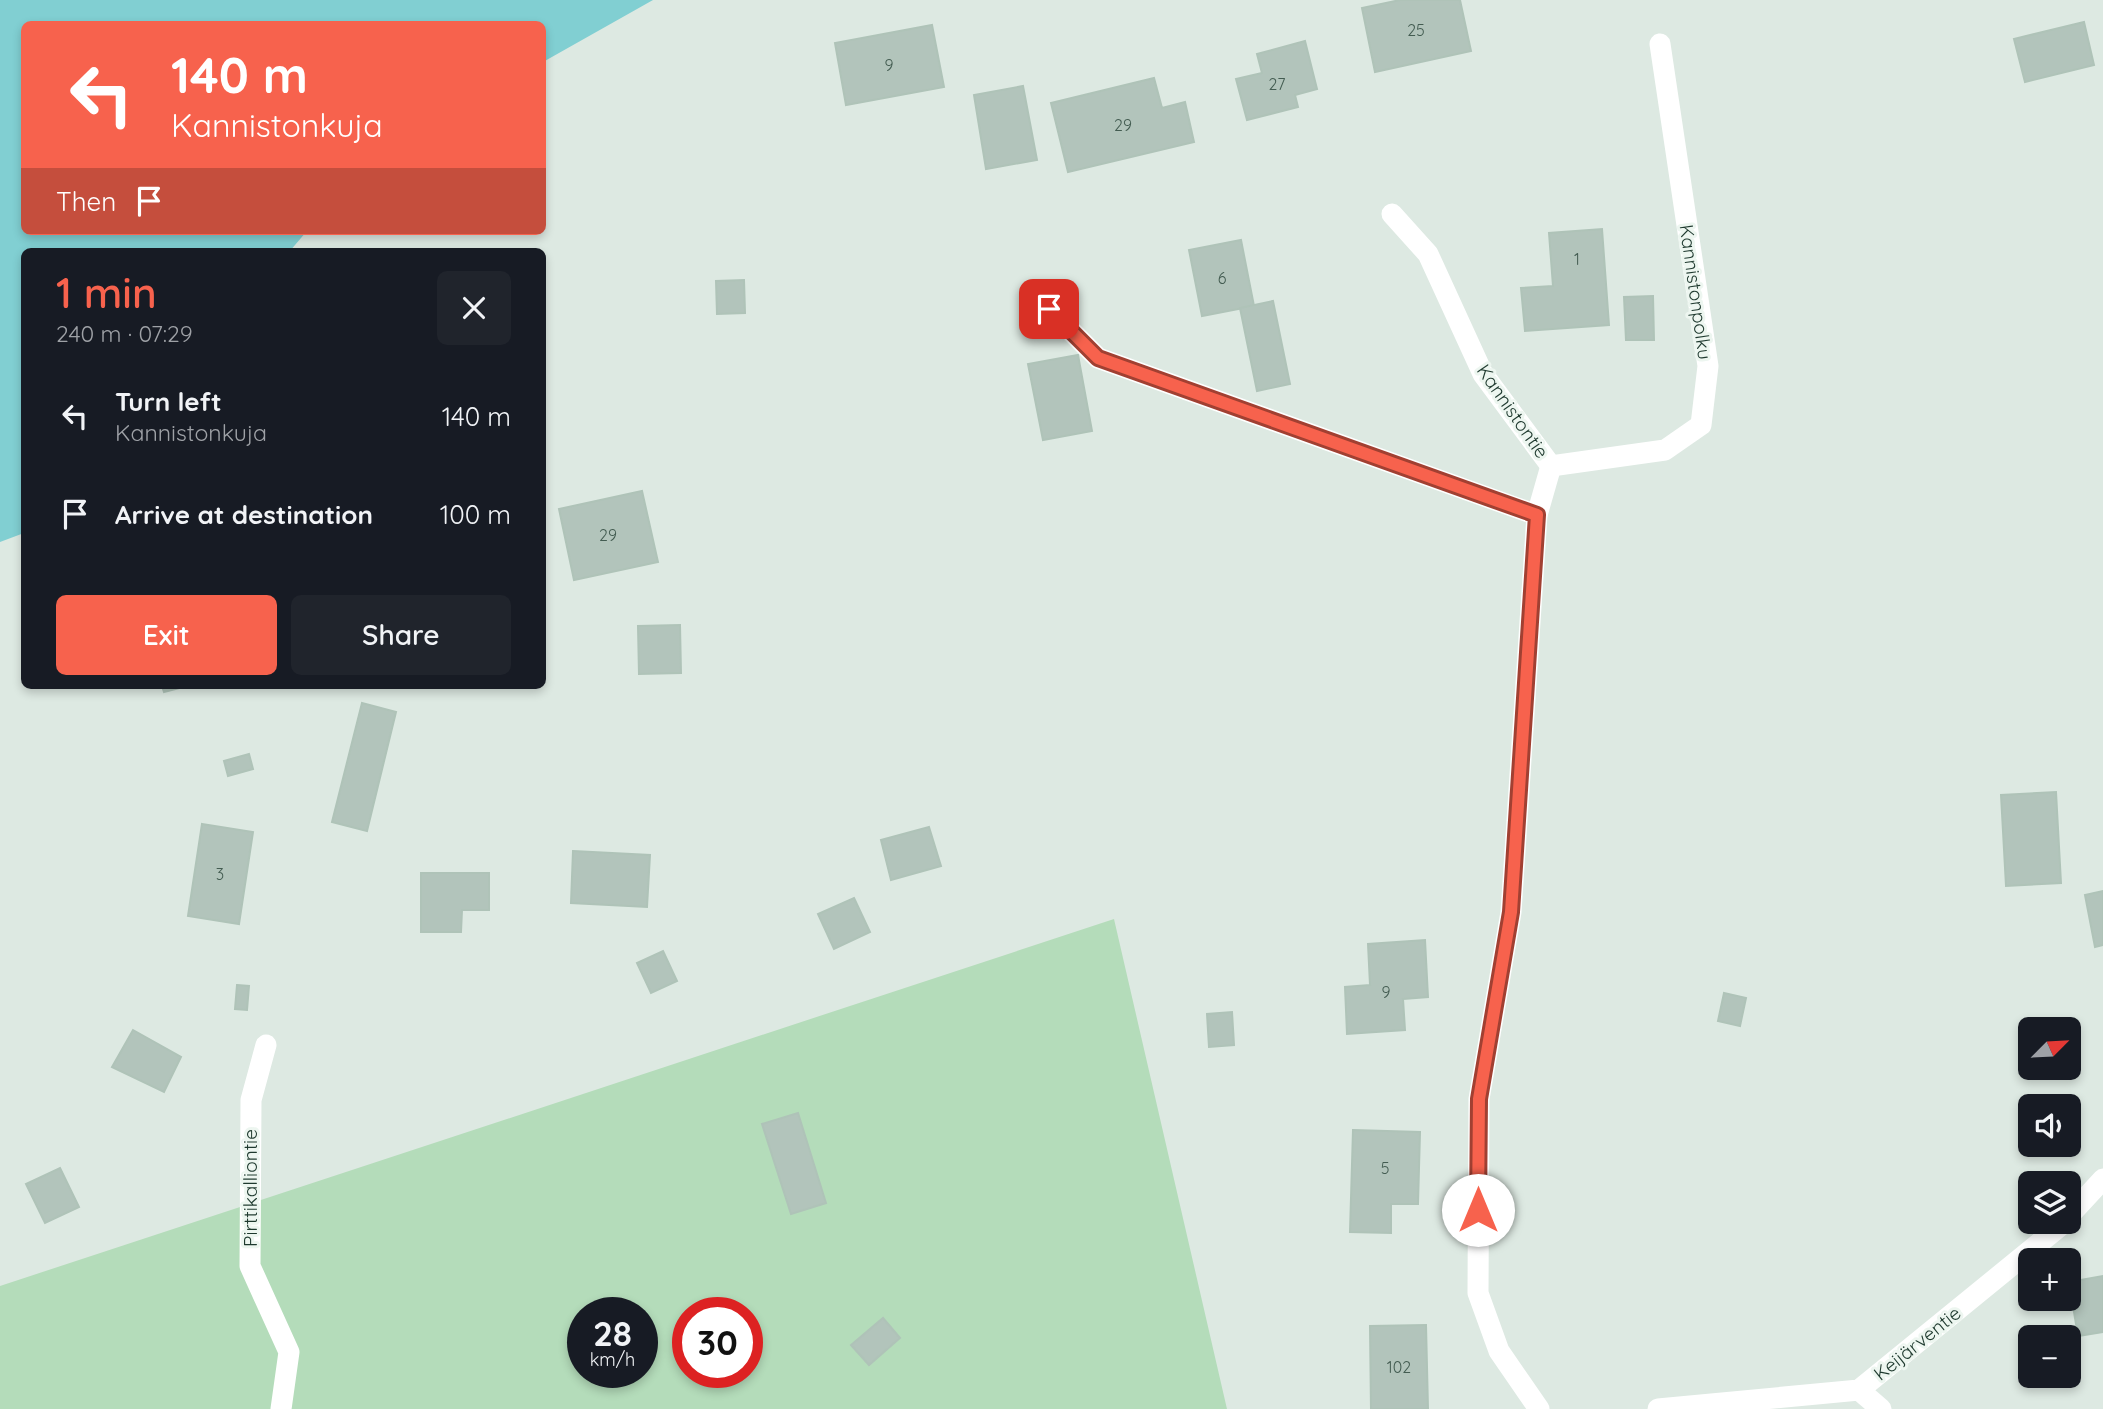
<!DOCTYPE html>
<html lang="en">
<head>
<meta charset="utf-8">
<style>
	:root { --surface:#171b24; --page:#20242c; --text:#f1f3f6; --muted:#9ea1a6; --accent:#f7624d }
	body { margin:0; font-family:Quicksand,sans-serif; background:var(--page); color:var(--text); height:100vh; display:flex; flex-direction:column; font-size:26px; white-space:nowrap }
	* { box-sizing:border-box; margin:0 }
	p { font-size:23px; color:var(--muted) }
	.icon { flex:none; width:38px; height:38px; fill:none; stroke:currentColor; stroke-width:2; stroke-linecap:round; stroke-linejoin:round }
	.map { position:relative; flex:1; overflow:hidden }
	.details { position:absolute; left:21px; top:248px; width:525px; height:441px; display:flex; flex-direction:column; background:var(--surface); border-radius:10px; box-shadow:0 4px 10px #0003 }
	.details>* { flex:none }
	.guide { position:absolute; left:21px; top:21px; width:525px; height:214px; border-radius:10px; box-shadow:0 4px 10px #0003; background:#f7624d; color:#fff; overflow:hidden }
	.needle { width:46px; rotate:66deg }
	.buttons { position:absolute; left:2018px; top:1017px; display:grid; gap:14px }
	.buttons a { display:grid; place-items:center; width:63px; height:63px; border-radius:10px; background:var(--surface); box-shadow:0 4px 10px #0003; font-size:35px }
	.speed { position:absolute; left:567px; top:1297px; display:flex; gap:14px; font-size:35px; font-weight:700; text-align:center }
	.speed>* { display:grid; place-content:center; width:91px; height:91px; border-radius:50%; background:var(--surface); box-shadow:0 4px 10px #0003; line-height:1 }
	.speed small { font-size:18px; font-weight:400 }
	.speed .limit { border:10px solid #d22; background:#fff; color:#111 }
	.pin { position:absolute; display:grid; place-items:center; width:60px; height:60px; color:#fff; margin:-30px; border-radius:14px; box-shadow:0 4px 10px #0006 }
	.me { position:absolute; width:77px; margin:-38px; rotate:0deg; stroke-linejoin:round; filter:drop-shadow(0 0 5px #0008) }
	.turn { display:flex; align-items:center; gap:24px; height:147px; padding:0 35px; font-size:32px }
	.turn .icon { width:91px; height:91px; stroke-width:2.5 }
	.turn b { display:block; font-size:49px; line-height:60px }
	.then { display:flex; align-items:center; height:66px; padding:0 35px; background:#0003; gap:14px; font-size:26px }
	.round { display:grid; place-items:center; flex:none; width:74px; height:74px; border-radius:10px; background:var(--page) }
	.overview { display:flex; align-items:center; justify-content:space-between; height:119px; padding:0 35px }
	h1 { font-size:42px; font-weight:600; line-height:52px; color:var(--accent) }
	.primary-button { display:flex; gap:14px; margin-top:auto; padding:14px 35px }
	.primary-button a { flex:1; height:80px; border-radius:10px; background:var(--accent); color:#fff; font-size:28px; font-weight:600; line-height:80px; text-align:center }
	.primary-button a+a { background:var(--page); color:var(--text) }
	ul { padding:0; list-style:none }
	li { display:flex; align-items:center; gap:21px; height:98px; padding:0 35px }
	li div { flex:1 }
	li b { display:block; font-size:26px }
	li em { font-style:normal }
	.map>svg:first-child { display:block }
	.green { fill:#b4dcba; fill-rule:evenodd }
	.water { fill:#81cfd2 }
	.building { fill:#b2c4bb; stroke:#afc3b8; stroke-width:2 }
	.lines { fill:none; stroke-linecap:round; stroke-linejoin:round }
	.minor { stroke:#fff; stroke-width:21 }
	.route-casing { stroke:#a14032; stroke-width:18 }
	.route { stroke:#f7624d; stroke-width:12 }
	.labels { text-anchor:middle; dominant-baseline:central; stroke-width:6; stroke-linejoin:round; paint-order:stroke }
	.number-label { font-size:16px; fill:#435c51 }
	.street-label { font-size:19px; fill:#1e392e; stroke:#edf6f0 }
</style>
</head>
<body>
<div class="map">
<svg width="2103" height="1409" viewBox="0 0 2103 1409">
	<rect width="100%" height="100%" fill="#dde9e2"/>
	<!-- green -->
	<path class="green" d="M1114,919L1227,1409H0V1286ZM583,1312H642V1372H583ZM688,1312H747V1372H688Z"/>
	<!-- water -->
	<path class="water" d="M0,0H653L543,62L542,24H24V231H307L289,252H24V533L0,542Z"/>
	<!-- building -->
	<g class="building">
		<path d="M1400,0H1460L1471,51L1375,72L1362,8Z"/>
		<path d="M2084,22L2094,65L2025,82L2014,39Z"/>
		<path d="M932,25L944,87L846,105L835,43Z"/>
		<path d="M1305,41L1317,89L1295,95L1298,107L1247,120L1236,79L1262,73L1257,54Z"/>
		<path d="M1154,78L1162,108L1185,102L1194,142L1068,172L1051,103Z"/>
		<path d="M1023,86L1037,160L986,169L974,95Z"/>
		<path d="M1602,229L1609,325L1525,331L1521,288L1553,286L1549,233Z"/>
		<path d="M1241,240L1254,306L1202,316L1189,250Z"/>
		<path d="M744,280L745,313L717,314L716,281Z"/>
		<path d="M1653,296L1654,340H1626L1624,297Z"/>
		<path d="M1273,301L1290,384L1257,391L1240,308Z"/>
		<path d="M1078,355L1092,431L1043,440L1028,364Z"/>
		<path d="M642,491L658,562L574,580L559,509Z"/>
		<path d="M680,625L681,673L639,674L638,626Z"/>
		<path d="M162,686H187L164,692Z"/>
		<path d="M362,703L396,712L367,831L332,822Z"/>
		<path d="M249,754L253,769L228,776L224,761Z"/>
		<path d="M2056,792L2061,883L2006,886L2001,795Z"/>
		<path d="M202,824L253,832L239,924L188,916Z"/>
		<path d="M929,827L941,866L891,880L881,840Z"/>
		<path d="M573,851L650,855L647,907L571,903Z"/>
		<path d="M421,873H489V910H462L461,932H421Z"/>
		<path d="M2103,891V945L2095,947L2085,895Z"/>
		<path d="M854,898L870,932L834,949L818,914Z"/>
		<path d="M1425,940L1428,997L1403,999L1405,1030L1347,1034L1345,987L1370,985L1368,944Z"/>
		<path d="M663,951L677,981L651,993L637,963Z"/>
		<path d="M237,985L249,986L247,1010L235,1009Z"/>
		<path d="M1724,993L1746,998L1740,1026L1718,1021Z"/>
		<path d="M1232,1012L1234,1045L1209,1047L1207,1014Z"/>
		<path d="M133,1030L181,1057L164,1092L112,1067Z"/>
		<path d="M798,1113L826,1203L791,1214L762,1124Z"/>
		<path d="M1353,1130L1420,1132L1418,1204H1391V1233L1350,1232Z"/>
		<path d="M60,1168L79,1207L45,1223L26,1184Z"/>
		<path d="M2103,1276V1332L2078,1336L2069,1282Z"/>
		<path d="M883,1318L900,1338L869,1365L851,1345Z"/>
		<path d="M1426,1325L1428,1409H1371L1370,1326Z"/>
	</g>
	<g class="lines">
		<!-- minor -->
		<g class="minor">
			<path d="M1392,214L1428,254L1483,374L1551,466"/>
			<path d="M1049,309L1098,358L1537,515"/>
			<path d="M1551,466L1665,450L1701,425L1708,366L1660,44"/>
			<path d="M266,1045L251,1100L250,1266L289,1352L281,1409"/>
			<path d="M2068,1217L2103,1179"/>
			<path d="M1859,1390L1881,1409"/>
			<path d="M1539,1409L1499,1351L1478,1293L1479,1099L1511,912L1537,515L1551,466"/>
			<path d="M1658,1409L1859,1390L2065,1222"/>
		</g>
	</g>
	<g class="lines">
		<!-- route casing -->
		<g class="route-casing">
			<path id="route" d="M1049,309L1098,358L1537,515L1511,912L1479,1099L1478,1210"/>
		</g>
		<!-- route -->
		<use href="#route" class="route"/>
	</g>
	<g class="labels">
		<!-- number labels -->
		<g class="number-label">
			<text x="1416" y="30">25</text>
			<text x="889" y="65">9</text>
			<text x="1277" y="84">27</text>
			<text x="1123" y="125">29</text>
			<text x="1577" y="259">1</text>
			<text x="1222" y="278">6</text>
			<text x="608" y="535">29</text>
			<text x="220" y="874">3</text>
			<text x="1386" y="992">9</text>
			<text x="1385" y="1168">5</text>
			<text x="1399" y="1367">102</text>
		</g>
		<!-- street labels -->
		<g class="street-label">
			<text transform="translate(1696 292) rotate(82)">Kannistonpolku</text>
			<text transform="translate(1513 411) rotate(55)">Kannistontie</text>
			<text transform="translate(250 1188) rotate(-90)">Pirttikalliontie</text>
			<text transform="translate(1917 1343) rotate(-39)">Keijärventie</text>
		</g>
	</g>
</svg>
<div class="buttons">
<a><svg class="needle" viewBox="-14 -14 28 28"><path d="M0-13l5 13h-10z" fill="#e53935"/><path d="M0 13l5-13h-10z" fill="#9ea1a6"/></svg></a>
<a><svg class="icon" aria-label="sound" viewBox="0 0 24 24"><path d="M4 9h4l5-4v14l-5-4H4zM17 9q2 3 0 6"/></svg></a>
<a><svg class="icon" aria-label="layers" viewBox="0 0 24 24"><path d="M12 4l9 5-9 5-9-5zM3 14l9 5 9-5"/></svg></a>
<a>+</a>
<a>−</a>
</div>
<div class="speed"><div>28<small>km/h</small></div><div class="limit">30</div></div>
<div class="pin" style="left:1049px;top:309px;background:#d93025"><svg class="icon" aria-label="arrive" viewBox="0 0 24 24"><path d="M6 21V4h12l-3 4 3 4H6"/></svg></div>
<svg class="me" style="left:1478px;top:1210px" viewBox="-20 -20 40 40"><circle r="19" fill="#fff"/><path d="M0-13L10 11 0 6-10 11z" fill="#f7624d"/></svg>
<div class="guide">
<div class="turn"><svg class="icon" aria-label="left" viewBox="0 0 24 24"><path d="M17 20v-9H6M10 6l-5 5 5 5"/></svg><div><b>140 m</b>Kannistonkuja</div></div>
<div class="then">Then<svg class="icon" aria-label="arrive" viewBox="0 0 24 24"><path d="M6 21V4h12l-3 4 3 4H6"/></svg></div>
</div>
<section class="details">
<div class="overview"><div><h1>1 min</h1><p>240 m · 07:29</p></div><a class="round"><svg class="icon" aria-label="close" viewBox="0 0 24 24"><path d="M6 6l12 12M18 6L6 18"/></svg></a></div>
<ul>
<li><svg class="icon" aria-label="left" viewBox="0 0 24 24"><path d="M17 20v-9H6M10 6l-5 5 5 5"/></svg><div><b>Turn left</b><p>Kannistonkuja</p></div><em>140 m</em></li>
<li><svg class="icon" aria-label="arrive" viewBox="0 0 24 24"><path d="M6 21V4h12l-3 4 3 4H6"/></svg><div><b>Arrive at destination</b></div><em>100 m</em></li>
</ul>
<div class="primary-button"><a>Exit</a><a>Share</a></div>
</section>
</div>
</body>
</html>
